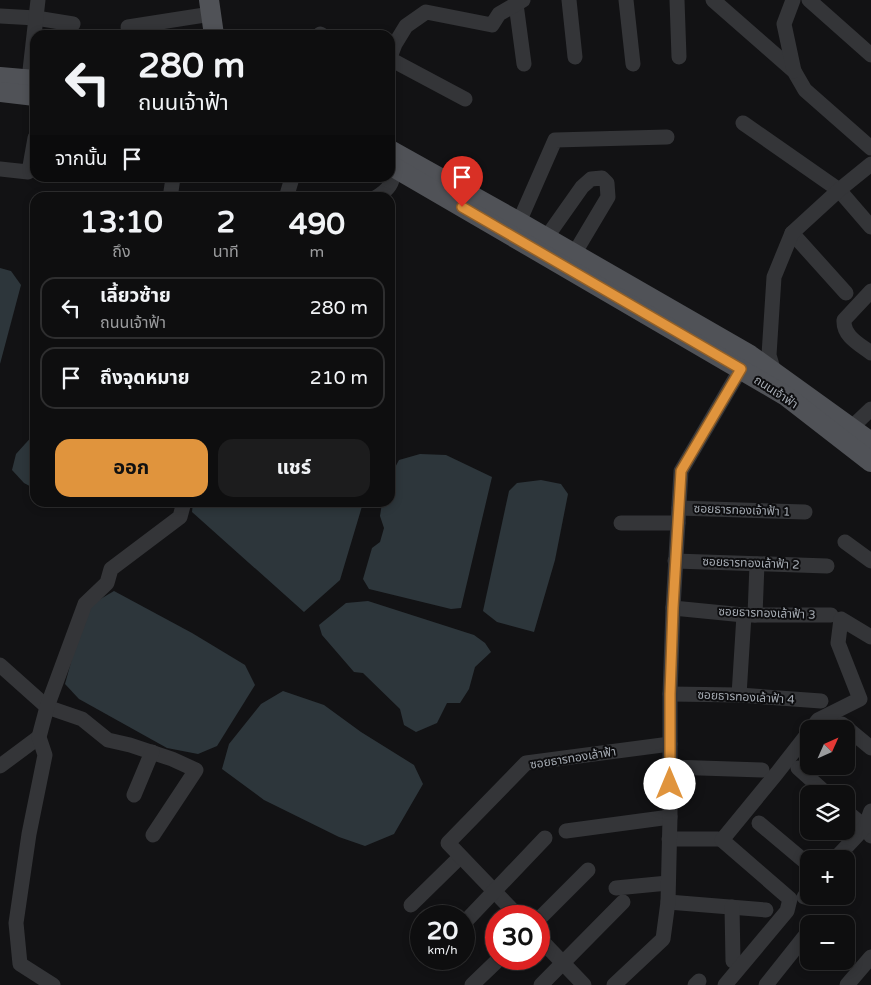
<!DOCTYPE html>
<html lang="th">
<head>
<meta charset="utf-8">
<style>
	:root { --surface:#0e0e0f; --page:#1c1c1d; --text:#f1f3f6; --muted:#9b9c9e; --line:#2e2e2f; --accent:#e0943d }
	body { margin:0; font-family:"Varela Round","Noto Sans Thai",sans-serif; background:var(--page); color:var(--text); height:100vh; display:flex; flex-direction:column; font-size:19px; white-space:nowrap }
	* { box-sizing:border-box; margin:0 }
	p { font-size:16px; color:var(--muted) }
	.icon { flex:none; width:28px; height:28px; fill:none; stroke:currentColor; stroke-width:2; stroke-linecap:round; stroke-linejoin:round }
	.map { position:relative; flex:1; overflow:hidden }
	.sheet { position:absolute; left:30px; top:192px; width:365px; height:315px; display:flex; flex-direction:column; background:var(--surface); border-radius:15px; box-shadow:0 2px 8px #0003,0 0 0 1px var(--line) }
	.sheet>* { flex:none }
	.guide { position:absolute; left:30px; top:30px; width:365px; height:152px; border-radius:15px; box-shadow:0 2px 8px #0003,0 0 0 1px var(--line); background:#0e0e0f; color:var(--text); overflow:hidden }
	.needle { width:32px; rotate:45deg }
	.controls { position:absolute; left:800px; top:720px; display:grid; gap:10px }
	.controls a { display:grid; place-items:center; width:55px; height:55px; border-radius:10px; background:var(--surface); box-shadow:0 2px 8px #0003,0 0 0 1px var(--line); font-size:25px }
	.speed { position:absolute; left:410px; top:905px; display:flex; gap:10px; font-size:25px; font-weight:700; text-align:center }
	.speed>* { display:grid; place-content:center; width:65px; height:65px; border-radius:50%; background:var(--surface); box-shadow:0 2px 8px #0003,0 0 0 1px var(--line); line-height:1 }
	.speed small { font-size:12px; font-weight:400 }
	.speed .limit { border:8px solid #d22; background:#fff; color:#111 }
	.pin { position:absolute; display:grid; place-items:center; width:42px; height:42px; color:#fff; margin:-51px -21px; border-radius:50% 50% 50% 0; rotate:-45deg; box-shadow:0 0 5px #0007 }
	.pin .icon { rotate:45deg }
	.me { position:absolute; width:55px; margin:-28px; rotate:0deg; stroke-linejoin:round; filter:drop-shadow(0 0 4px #0008) }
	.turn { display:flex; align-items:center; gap:18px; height:105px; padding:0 25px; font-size:22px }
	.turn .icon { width:65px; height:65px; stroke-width:2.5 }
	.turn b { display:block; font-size:35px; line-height:42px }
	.then { display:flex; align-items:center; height:48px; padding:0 25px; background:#0003; gap:10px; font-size:19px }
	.eta { display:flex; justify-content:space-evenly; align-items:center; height:85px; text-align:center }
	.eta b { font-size:30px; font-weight:700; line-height:35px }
	.primary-button { display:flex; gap:10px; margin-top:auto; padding:10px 25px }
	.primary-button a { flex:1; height:58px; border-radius:15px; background:var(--accent); color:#111; font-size:20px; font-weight:700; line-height:58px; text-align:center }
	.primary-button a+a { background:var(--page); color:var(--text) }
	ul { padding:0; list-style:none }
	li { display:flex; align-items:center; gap:15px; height:62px; margin:0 10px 8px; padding:0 15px; border:2px solid var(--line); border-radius:15px }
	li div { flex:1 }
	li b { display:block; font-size:19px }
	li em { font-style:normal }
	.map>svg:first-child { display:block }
	.water { fill:#2d363b }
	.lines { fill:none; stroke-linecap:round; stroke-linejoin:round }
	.minor { stroke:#343538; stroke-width:15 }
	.major { stroke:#505257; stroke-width:20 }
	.route-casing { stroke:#926028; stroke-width:12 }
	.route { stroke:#e0943d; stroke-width:9 }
	.labels { text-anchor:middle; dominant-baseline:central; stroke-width:4; stroke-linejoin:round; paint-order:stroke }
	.street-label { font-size:12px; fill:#a5abb3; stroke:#0d0d0f }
</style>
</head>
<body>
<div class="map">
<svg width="871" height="985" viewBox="0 0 871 985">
	<rect width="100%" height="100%" fill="#121214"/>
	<!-- water -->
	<g class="water">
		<path d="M0,268L11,271L21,285L0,364Z"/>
		<path d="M35,433V489L24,483L12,470L16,454Z"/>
		<path d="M420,454L446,455L492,477L461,608L451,609L369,589L363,579L372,548L380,542L384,528L380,516L382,503L390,502V477L399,460Z"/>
		<path d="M541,480L561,484L568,494L555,560L534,632L497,622L483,611L509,491L517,483Z"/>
		<path d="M193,503V502L363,503L340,580L304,612L192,512Z"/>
		<path d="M114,591L192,633L245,665L255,685L217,746L198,754L167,748L79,699L65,684L76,644L92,604Z"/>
		<path d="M368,601L474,635L485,643L491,652L475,667L469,689L460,703H447L437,723L416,732L404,725L400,709L363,673L354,672L322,635L319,625L346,603Z"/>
		<path d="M283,691L324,705L361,732L414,765L423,784L394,834L365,846L339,837L264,800L222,769L229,744L261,704Z"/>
	</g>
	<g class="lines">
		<!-- minor -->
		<g class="minor">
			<path d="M569,0L575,57"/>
			<path d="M626,0L633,64"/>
			<path d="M677,0L679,57"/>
			<path d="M713,0L794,71L805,90L871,148"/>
			<path d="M793,0L784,24L794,71"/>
			<path d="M809,0L871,55"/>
			<path d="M516,4L524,64"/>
			<path d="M0,16L36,18L73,24"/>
			<path d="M128,27L211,14"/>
			<path d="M320,34L322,35"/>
			<path d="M390,57L395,44L406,26L426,12L492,25L499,14L523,0"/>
			<path d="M390,59L465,99"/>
			<path d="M29,79L38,0"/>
			<path d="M743,123L839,190L871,227"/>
			<path d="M0,169L28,172L30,166L35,138"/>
			<path d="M170,198L173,178"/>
			<path d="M286,198L292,178"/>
			<path d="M375,198C390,189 392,184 395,168"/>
			<path d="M519,222L555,140L667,137"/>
			<path d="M792,233L846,293"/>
			<path d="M546,238L582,187L591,179L602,178L607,183L608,197L574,254"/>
			<path d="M871,291L844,320C843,336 859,344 871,353"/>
			<path d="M774,372L769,355L774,277L792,233L839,190L871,164"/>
			<path d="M852,427L871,409"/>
			<path d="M679,508L805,512"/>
			<path d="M621,523H678"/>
			<path d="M845,542L871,561"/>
			<path d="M675,561L827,566"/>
			<path d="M673,608L744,615H831"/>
			<path d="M755,615L757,564"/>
			<path d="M0,665L47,707L82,719L108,740L130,745L172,759L196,770L153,835"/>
			<path d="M670,694L739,695L821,701"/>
			<path d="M739,695L744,615"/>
			<path d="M842,724L871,748"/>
			<path d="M811,729L818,720L860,699L838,643L841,619L871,637"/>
			<path d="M0,766L39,737"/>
			<path d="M670,767L762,770"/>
			<path d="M798,768L827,794"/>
			<path d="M134,795L152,752"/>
			<path d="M846,811L865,827L871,836"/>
			<path d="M759,823L809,865"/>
			<path d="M566,831L670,817"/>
			<path d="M669,839H718"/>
			<path d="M835,859L865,827L871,811"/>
			<path d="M616,888L668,883"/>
			<path d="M804,897L809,890"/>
			<path d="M668,902L766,910"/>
			<path d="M411,905L460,857"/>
			<path d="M732,907L733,961"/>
			<path d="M518,916L448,843L526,763L670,744"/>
			<path d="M539,919L588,870"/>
			<path d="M464,923L545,838"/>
			<path d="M539,938L584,985"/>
			<path d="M53,985L20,964L16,923L29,834L45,755L39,737L47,707L85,604L107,583L111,569L180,517L184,502"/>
			<path d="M472,985L499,959"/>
			<path d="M541,985L623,902"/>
			<path d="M614,985L663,939L668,902L670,817V694L673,608L681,471L746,360"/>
			<path d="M695,985L699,981"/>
			<path d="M725,985L787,911L790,899L722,840L777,773L809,732"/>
			<path d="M766,985L809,931"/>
			<path d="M847,985L871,957"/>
		</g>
		<!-- major -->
		<g class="major">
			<path d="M209,0L214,35"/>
			<path d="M0,77L35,80"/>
			<path d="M0,92L35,96"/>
			<path d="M390,150L519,222L750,355L871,442"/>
			<path d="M390,165L786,396L871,462"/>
		</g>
	</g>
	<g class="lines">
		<!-- route casing -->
		<g class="route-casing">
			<path id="route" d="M462,207L741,369L681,471L673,608L670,694V784"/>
		</g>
		<!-- route -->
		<use href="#route" class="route"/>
	</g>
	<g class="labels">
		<!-- street labels -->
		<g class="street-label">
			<text transform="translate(776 392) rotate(33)">ถนนเจ้าฟ้า</text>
			<text transform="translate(742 510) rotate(2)">ซอยธารทองเจ้าฟ้า 1</text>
			<text transform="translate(751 563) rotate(2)">ซอยธารทองเล้าฟ้า 2</text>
			<text transform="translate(767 613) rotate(2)">ซอยธารทองเล้าฟ้า 3</text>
			<text transform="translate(746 697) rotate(3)">ซอยธารทองเล้าฟ้า 4</text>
			<text transform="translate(573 758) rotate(-9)">ซอยธารทองเล้าฟ้า</text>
		</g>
	</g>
</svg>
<div class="controls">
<a><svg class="needle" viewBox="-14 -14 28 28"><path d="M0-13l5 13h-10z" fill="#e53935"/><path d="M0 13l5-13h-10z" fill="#9b9c9e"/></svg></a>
<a><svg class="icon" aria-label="layers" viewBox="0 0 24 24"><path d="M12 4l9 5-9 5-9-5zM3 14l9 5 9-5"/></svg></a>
<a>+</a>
<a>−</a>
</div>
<div class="speed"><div>20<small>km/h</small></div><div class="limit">30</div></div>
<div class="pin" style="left:462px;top:207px;background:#d93025"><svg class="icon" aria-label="arrive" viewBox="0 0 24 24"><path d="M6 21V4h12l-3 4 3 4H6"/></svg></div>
<svg class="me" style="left:670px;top:784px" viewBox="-20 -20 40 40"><circle r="19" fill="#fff"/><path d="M0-13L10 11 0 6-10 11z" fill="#e0943d"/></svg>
<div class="guide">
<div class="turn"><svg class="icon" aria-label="left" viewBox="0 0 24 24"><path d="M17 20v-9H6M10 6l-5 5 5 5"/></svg><div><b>280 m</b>ถนนเจ้าฟ้า</div></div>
<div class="then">จากนั้น<svg class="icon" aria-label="arrive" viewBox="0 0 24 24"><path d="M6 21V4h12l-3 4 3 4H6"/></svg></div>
</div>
<section class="sheet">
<div class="eta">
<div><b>13:10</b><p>ถึง</p></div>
<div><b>2</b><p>นาที</p></div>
<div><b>490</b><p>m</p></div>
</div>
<ul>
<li><svg class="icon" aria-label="left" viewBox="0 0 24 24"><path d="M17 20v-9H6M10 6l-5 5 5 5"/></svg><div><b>เลี้ยวซ้าย</b><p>ถนนเจ้าฟ้า</p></div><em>280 m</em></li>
<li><svg class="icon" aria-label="arrive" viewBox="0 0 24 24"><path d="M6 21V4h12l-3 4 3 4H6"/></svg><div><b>ถึงจุดหมาย</b></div><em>210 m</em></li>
</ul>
<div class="primary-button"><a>ออก</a><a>แชร์</a></div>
</section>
</div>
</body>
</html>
